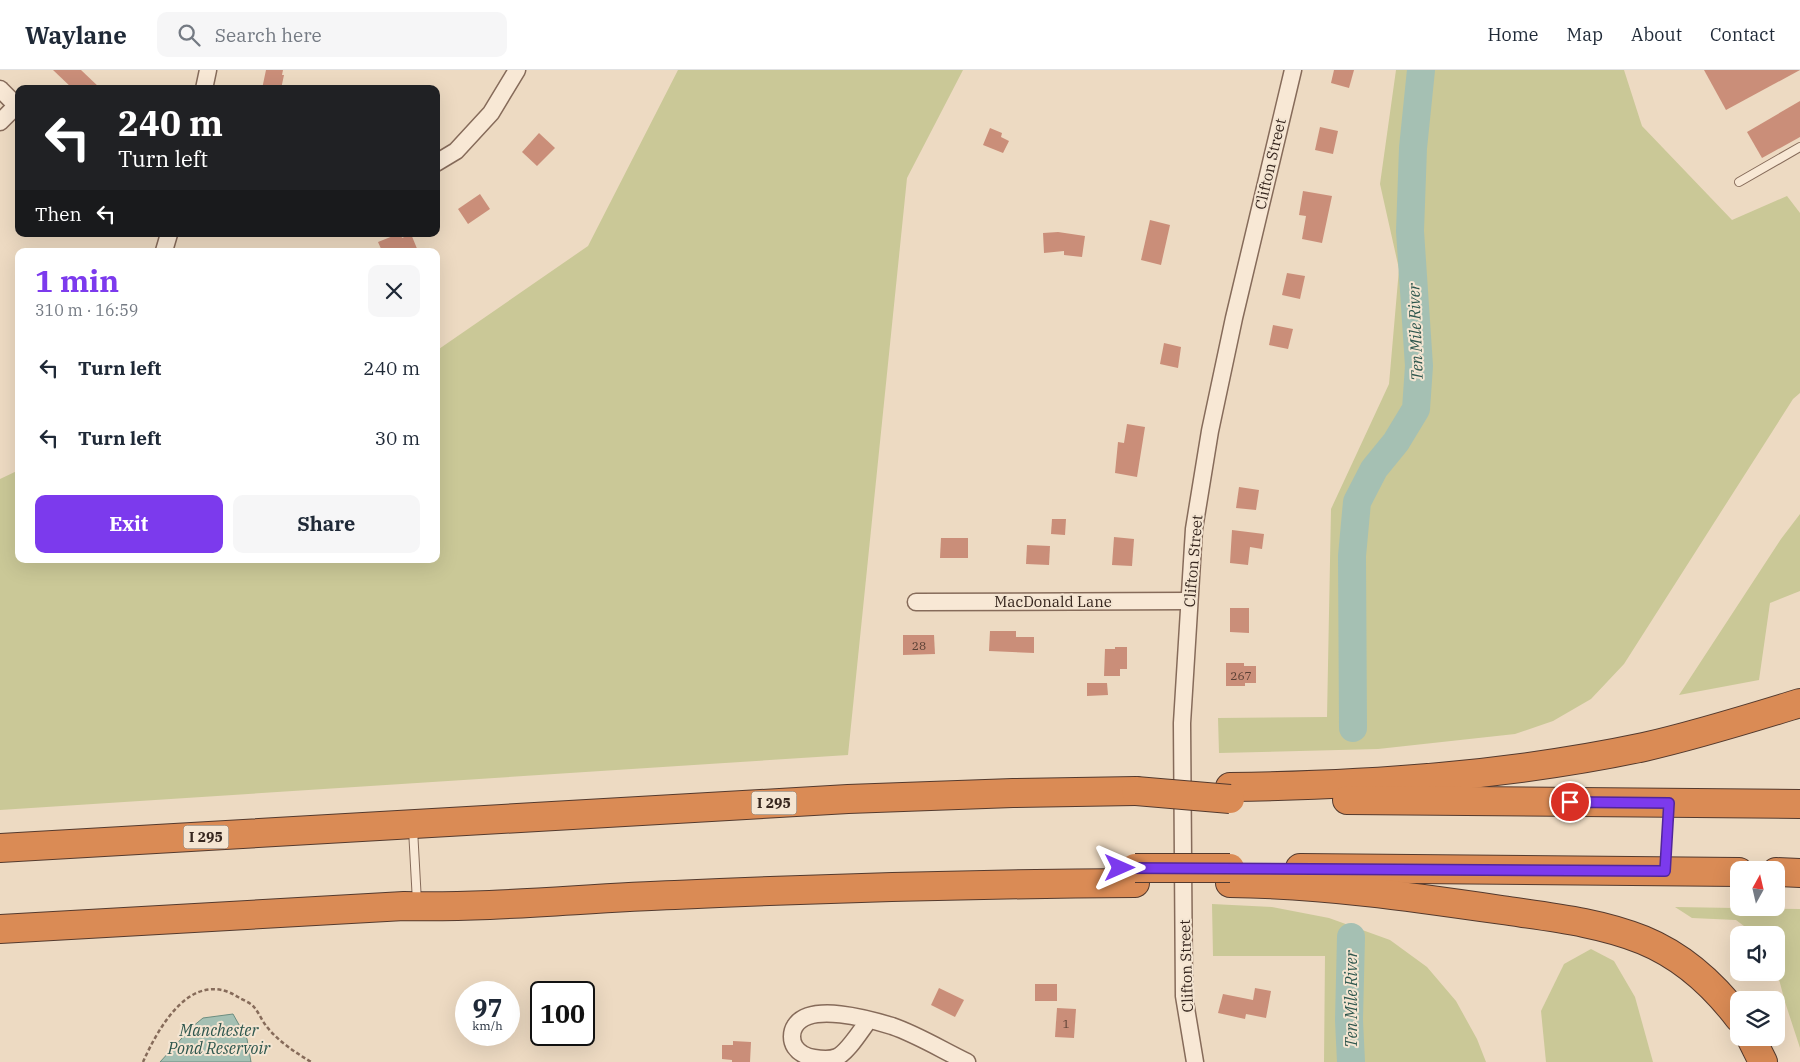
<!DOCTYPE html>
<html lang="en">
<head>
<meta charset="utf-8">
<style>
	:root { --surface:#fff; --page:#f6f6f7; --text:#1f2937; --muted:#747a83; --line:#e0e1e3; --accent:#7c3aed }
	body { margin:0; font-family:"IBM Plex Serif",serif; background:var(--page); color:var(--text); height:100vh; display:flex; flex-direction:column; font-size:19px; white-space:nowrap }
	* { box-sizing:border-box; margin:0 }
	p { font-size:16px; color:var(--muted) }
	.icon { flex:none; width:28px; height:28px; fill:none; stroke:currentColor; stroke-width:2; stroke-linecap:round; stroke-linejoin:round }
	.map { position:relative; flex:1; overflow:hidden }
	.drawer { position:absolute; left:15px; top:178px; width:425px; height:315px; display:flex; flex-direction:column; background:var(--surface); border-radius:10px; box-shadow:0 5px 20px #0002 }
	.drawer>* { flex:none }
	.hud { position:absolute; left:15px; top:15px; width:425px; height:152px; border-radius:10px; box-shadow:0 5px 20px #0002; background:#202124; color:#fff; overflow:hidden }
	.needle { width:32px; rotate:8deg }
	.buttons { position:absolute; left:1730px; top:791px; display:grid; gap:10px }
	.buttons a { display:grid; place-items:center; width:55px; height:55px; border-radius:10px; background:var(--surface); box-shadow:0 5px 20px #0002; font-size:25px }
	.speed { position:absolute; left:455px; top:911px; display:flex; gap:10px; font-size:25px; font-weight:700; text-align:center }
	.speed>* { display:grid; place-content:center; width:65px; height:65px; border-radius:50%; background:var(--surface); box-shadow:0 5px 20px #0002; line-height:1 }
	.speed small { font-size:12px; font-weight:400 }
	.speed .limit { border:2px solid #111; border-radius:8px; background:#fff; color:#111 }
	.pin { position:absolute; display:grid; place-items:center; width:42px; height:42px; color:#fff; margin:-21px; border:2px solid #fff; border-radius:50%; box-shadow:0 1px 5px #0007 }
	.me { position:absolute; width:55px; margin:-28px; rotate:90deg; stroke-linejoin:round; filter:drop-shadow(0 0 4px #0008) }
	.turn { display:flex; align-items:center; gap:18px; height:105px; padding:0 20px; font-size:22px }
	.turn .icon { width:65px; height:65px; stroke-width:2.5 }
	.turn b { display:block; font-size:35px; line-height:42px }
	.then { display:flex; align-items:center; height:48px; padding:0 20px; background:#0003; gap:10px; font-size:19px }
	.round { display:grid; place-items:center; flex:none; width:52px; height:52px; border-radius:10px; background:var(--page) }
	.overview { display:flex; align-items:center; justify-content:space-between; height:85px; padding:0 20px }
	h1 { font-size:30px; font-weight:700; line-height:38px; color:var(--accent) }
	.action { display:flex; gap:10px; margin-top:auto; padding:10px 20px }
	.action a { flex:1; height:58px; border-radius:10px; background:var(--accent); color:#fff; font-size:20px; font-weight:700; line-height:58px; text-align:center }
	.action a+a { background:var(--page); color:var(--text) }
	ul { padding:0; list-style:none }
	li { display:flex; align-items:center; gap:15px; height:70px; padding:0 20px }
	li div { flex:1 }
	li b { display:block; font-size:19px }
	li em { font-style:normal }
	header { display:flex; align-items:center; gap:30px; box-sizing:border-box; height:70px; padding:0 25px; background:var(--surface); border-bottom:1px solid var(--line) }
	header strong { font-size:24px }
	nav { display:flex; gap:28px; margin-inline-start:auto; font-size:18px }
	.search { width:350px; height:45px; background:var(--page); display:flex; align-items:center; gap:12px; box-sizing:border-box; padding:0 18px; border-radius:10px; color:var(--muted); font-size:19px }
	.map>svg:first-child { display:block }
	.green { fill:#cac897 }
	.water { fill:#a5c0b3; stroke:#6c8d80 }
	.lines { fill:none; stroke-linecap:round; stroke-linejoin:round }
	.river { stroke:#a5c0b3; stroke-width:28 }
	.building { fill:#ca8e79 }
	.lane-casing { stroke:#866b5a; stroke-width:10 }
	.street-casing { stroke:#866b5a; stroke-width:19 }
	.highway-casing { stroke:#543a2e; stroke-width:30 }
	.path { stroke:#866b5a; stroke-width:2.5; stroke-dasharray:4 2.5; stroke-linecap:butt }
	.lane { stroke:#f8e8d5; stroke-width:8 }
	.street { stroke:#f8e8d5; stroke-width:16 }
	.highway { stroke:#da8b55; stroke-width:28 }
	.highway-bridge-casing { stroke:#543a2e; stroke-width:30; stroke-linecap:butt }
	.highway-bridge { stroke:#da8b55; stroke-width:28 }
	.route-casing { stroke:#51269a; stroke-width:12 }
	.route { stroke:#7c3aed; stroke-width:9 }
	.labels { text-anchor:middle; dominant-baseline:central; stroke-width:4; stroke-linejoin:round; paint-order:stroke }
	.number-label { font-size:12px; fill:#5b4035 }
	.shield { fill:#f4e5d2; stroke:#6f5f54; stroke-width:1 }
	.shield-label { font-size:14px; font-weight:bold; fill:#36261e }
	.street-label { font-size:15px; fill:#36261e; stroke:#f4e5d2 }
	.water-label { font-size:16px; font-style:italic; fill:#2d564d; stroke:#f4e5d2 }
</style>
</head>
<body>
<header>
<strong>Waylane</strong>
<div class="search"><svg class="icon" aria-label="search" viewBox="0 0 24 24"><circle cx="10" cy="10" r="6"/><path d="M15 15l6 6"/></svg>Search here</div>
<nav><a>Home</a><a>Map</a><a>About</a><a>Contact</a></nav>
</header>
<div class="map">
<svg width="1800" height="992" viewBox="0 0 1800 992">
	<rect width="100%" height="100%" fill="#eddac2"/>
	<!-- green -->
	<g class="green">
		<path d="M678,0H963L907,108L848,685L0,740V409L19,400V489H137L140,491L144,489H436V281L588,176Z"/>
		<path d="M1396,0H1624L1642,56L1732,150L1787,126L1800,143V323L1793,329L1624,594L1591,629L1553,651L1515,664L1378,679L1219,683L1218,648L1327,647L1331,439L1389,314L1399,199L1380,114Z"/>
		<path d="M1800,444V521L1770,533L1759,610L1679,625L1781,469Z"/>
		<path d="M1212,834L1272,837L1329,848L1390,870L1427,897L1456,931L1477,969L1486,992H1324L1325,886H1213Z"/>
		<path d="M1675,837L1800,839V978L1785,932L1776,898V865H1756L1736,850L1692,848Z"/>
		<path d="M1591,879L1614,891L1635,927L1653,992H1546L1541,941L1564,894Z"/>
	</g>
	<!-- water -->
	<path class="water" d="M233,944L247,969L251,992H160L192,957L203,948Z"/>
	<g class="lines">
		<!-- river -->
		<g class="river">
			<path d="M1353,658L1352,486L1357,432L1374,399L1396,372L1416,339L1419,296L1410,161L1413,78L1421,0"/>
			<path d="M1351,992L1349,950L1351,867"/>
		</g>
	</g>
	<!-- building -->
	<g class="building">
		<path d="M53,0H81L101,19H73Z"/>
		<path d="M266,0H283L282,5H284L281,19H262Z"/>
		<path d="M1334,0H1354L1349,18L1331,13Z"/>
		<path d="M1704,0H1800L1726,40Z"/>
		<path d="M1800,31V67L1762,88L1747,62Z"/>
		<path d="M1320,57L1338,61L1333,84L1315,80Z"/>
		<path d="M990,58L1002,63L1001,67L1009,71L1003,83L983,75Z"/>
		<path d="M539,63L555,78L537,96L522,82Z"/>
		<path d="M1303,121L1332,126L1322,173L1302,169L1306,146L1299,145Z"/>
		<path d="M480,124L490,139L468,154L458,139Z"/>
		<path d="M1150,150L1170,155L1161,195L1141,190Z"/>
		<path d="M1058,162L1085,166L1082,187L1064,185V181L1044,183L1043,163Z"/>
		<path d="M398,164H401L402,168L411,164L418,181H382L378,172Z"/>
		<path d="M1287,203L1305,206L1300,229L1282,225Z"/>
		<path d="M1273,255L1293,259L1288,279L1269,275Z"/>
		<path d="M1164,273L1181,277L1178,298L1160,294Z"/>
		<path d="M1127,354L1145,357L1137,407L1115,403L1118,372L1124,373Z"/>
		<path d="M1239,417L1259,420L1256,440L1236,438Z"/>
		<path d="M1052,449H1066L1065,465L1051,464Z"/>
		<path d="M1232,460L1264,464L1262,479L1250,477L1248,495L1230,493Z"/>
		<path d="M1114,467L1134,469L1132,496L1112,495Z"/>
		<path d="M941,468H968V488H940Z"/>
		<path d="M1027,475L1050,476L1049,495L1026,494Z"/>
		<path d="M1230,538H1249V563L1230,562Z"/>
		<path d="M990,561H1016V567H1034V583L989,581Z"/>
		<path d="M903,565H934L935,584L903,585Z"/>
		<path d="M1115,577H1127V599H1120V606H1104L1105,579H1115Z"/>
		<path d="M1226,593H1244V596H1256V613H1245V616H1226Z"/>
		<path d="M1087,613H1107L1108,625L1087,626Z"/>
		<rect x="1035" y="914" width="22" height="17"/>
		<path d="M939,918L964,930L955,947L931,935Z"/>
		<path d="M1255,918L1271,921L1266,948L1246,944L1245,949L1218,943L1223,924L1253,930Z"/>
		<path d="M1057,938L1076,939L1074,968L1055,967Z"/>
		<path d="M733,971L751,972L750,992H732V990L722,989V975H733Z"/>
	</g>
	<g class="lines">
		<!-- lane casing -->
		<g class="lane-casing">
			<g id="lane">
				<path d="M1739,112L1800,77"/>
				<path d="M413,759L417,832"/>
				<path d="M1665,796L1669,738"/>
			</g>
		</g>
		<!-- street casing -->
		<g class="street-casing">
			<g id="street">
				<path d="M0,19L19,38"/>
				<path d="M204,19L208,0"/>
				<path d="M0,52L16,36"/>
				<path d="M436,93L456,81L491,43L517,0"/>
				<path d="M164,181L169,164"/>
				<path d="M916,532L1189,531"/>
				<path d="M869,950C861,960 848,982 837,987C830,990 821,989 814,988C807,987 799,983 795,977C791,971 791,962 795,956C810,932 869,949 892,956C918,965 942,980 967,992"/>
				<path d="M1195,992L1184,926L1182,653L1194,459L1210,361L1234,248L1293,0"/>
			</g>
		</g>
		<!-- highway casing -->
		<g class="highway-casing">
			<g id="highway">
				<path d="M1230,717C1369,715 1507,706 1644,677C1697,665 1748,649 1800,633"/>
				<path d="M1347,730L1800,734"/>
				<path d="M0,778L848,729L1013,723L1136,721"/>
				<path d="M1300,798L1739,802"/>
				<path d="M1776,802L1800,803"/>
				<path d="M1230,813C1322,814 1412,827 1502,840C1549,847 1599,852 1643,870C1682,886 1714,915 1739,948"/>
				<path d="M0,859L404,836C494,838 585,828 675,825C828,818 982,814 1135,813"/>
				<path d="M1751,968L1763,992"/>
			</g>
		</g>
		<!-- path -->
		<path class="path" d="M143,992C159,956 192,898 238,927C243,930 251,933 254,937C259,943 262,951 267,957C279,972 295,982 311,992"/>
		<!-- lane -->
		<use href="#lane" class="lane"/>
		<!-- street -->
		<use href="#street" class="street"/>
		<!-- highway -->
		<use href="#highway" class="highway"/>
		<!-- highway-bridge casing -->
		<g class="highway-bridge-casing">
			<g id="highway-bridge">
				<path d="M1136,721L1230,729"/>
				<path d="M1135,798H1230"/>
			</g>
		</g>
		<!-- highway-bridge -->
		<use href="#highway-bridge" class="highway-bridge"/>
	</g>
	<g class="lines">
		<!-- route casing -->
		<g class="route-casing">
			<path id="route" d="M1120,798L1665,801L1669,733L1570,732"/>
		</g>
		<!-- route -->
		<use href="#route" class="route"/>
	</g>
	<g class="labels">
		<!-- number labels -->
		<g class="number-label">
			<text x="919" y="575">28</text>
			<text x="1241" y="605">267</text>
			<text x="1066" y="953">1</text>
		</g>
		<!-- shield labels -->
		<g class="shield">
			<rect x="751.5" y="721.5" width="45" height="23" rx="4"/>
			<rect x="183.5" y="755.5" width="45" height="23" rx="4"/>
		</g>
		<g class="shield-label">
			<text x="774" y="733">I 295</text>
			<text x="206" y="767">I 295</text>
		</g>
		<!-- street labels -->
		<g class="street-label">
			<text transform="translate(1270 94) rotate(-77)">Clifton Street</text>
			<text transform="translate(1193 491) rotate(-85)">Clifton Street</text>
			<text x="1053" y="531">MacDonald Lane</text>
			<text transform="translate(1186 896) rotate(-92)">Clifton Street</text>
		</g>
		<!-- water labels -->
		<g class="water-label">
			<text transform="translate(1415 262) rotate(-92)">Ten Mile River</text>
			<text transform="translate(1351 929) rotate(-90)">Ten Mile River</text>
			<text x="219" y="960">Manchester<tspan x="219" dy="18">Pond Reservoir</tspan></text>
		</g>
	</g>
</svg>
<div class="buttons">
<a><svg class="needle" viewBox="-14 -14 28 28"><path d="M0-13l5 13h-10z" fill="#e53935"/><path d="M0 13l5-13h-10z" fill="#747a83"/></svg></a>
<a><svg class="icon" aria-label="sound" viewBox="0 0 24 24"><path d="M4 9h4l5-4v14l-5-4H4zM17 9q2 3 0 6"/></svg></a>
<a><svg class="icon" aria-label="layers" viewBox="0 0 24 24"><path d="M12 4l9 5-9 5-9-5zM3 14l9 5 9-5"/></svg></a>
</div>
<div class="speed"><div>97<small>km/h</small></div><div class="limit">100</div></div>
<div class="pin" style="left:1570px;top:732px;background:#d93025"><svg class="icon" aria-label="arrive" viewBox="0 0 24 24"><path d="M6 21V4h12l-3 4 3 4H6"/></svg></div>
<svg class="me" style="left:1120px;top:798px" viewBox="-20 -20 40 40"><path d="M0-17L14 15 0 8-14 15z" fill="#7c3aed" stroke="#fff" stroke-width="4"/></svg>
<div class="hud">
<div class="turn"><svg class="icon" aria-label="left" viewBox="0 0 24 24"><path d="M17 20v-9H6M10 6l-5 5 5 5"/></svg><div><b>240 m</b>Turn left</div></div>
<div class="then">Then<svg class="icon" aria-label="left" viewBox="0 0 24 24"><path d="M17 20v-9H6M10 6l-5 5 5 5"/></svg></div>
</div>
<section class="drawer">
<div class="overview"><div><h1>1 min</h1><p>310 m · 16:59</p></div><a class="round"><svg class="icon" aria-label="close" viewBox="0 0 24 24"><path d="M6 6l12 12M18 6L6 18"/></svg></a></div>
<ul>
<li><svg class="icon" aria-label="left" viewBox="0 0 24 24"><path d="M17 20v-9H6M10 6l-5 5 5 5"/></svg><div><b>Turn left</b></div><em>240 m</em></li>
<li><svg class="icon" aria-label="left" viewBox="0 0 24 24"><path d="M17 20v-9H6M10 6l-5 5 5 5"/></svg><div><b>Turn left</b></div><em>30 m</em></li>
</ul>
<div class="action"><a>Exit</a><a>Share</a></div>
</section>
</div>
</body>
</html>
